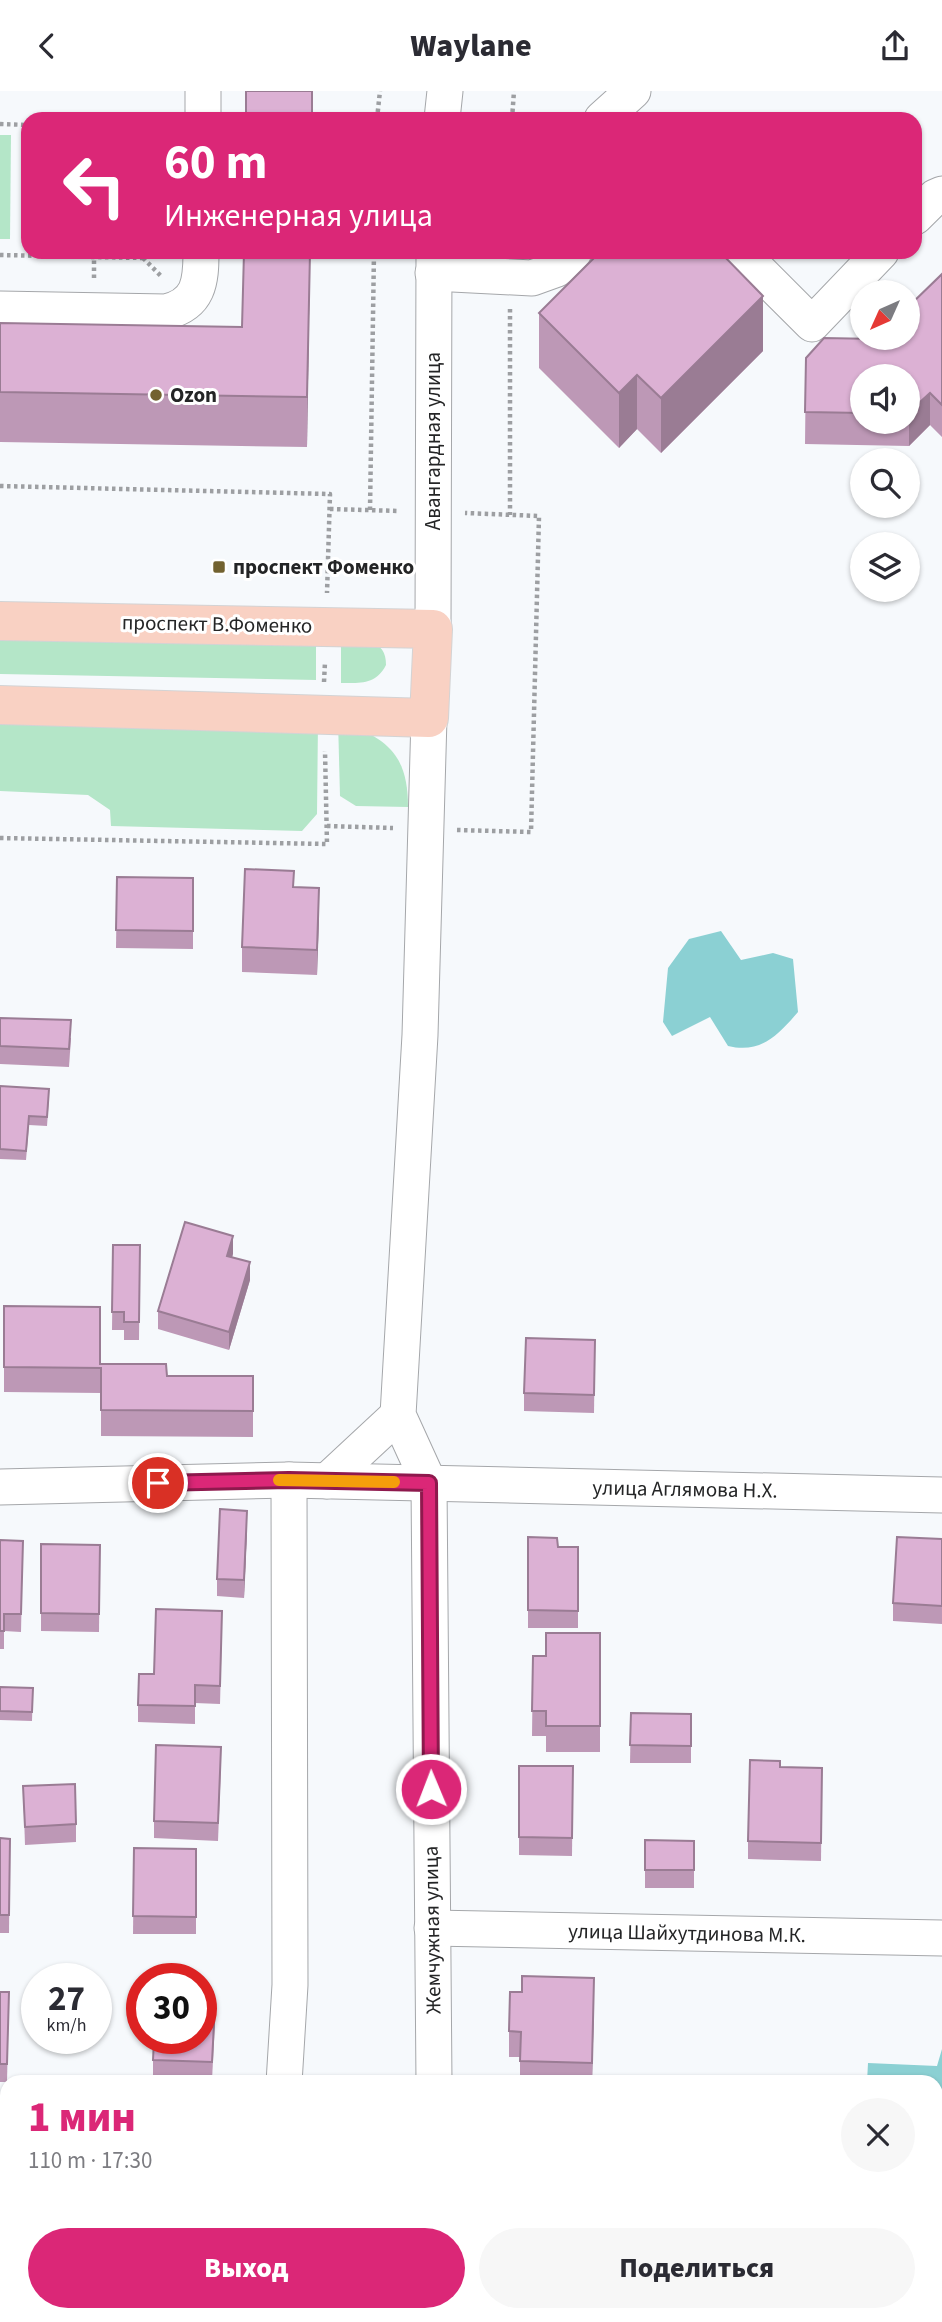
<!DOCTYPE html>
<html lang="ru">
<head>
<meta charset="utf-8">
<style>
	:root { --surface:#fff; --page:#f7f7f7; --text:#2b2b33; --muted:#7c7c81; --accent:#db2777 }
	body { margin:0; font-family:"Source Sans 3",sans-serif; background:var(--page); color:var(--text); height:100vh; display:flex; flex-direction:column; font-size:26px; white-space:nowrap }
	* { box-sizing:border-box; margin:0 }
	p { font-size:23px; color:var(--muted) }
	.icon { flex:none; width:38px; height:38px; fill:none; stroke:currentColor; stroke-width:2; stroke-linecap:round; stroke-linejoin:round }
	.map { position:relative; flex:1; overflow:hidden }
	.sheet { position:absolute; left:0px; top:1984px; width:943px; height:247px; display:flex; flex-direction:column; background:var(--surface); border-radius:21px 21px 0 0; box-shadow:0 2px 5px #0004 }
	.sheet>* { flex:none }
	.hud { position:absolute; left:21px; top:21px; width:901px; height:147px; border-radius:21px; box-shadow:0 2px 5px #0004; background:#db2777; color:#fff; overflow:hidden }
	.needle { width:46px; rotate:225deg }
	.fabs { position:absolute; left:850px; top:189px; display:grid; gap:14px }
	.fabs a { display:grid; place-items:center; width:70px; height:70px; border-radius:50%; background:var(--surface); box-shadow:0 2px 5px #0004; font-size:35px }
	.speed { position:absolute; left:21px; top:1872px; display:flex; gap:14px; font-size:35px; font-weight:700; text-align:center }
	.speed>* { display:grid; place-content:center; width:91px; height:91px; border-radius:50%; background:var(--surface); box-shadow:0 2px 5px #0004; line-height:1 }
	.speed small { font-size:18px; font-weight:400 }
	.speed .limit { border:10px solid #d22; background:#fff; color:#111 }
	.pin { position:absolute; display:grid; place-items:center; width:60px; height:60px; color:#fff; margin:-30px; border:4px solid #fff; border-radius:50%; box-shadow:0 2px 7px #0007 }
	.me { position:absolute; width:77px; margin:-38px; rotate:359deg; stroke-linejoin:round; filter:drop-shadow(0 0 5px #0008) }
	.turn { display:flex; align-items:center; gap:24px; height:147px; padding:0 28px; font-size:32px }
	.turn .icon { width:91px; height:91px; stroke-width:2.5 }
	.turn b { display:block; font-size:49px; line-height:60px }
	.round { display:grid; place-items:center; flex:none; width:74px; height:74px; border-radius:37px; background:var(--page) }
	.summary { display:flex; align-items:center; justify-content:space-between; height:119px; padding:0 28px }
	h1 { font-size:42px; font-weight:800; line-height:52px; color:var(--accent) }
	.button { display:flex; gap:14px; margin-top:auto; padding:14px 28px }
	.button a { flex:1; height:80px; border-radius:42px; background:var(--accent); color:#fff; font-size:28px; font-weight:800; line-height:80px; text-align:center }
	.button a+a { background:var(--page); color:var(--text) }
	header { display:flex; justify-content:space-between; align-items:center; height:91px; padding:0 28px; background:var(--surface); font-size:32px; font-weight:800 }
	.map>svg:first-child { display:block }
	.green { fill:#b4e6c8 }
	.water { fill:#8bd0d3 }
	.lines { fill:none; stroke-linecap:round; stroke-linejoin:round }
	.minor-casing { stroke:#a5a7aa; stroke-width:37 }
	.major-casing { stroke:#d3d3d4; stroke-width:40 }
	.path { stroke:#9d9fa2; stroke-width:4.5; stroke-dasharray:3.5 3.5; stroke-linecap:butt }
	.minor { stroke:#fff; stroke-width:35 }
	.major { stroke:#f9d1c3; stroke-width:38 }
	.wall { fill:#bd98b6; fill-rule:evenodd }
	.shaded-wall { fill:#9a7c94 }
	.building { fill:#dcb1d4; stroke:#9a7c94; stroke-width:2 }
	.route-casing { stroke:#8e194d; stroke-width:18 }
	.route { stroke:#db2777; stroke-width:12 }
	.slow { stroke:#f59e0b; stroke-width:12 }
	.poi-dot { fill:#726230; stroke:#fff; stroke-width:2.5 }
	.labels { text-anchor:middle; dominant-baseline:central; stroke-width:6; stroke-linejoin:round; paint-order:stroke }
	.poi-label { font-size:21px; font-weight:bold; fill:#242526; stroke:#fff; text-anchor:start }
	.street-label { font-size:21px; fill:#242526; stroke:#fff }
</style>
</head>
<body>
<header><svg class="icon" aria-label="back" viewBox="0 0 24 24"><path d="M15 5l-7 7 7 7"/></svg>Waylane<svg class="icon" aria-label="share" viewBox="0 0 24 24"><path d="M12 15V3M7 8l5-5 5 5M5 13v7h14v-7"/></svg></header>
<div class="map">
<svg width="942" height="2231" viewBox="0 0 942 2231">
	<rect width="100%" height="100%" fill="#f6f9fc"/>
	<!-- green -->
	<g class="green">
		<path d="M0,44H11L10,148H0Z"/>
		<path d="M0,541L316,546V589L0,583Z"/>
		<path d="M341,545C362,549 387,548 386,574C376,594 360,592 341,592Z"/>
		<path d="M0,623L318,631L317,723L302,740L111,735L110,719L88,704L0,700Z"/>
		<path d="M338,629C386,647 408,662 408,716L356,715L340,705Z"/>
	</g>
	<!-- water -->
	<g class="water">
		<path d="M721,840L741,869L773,862L793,868L798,921C778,944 761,963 728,955L710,926L672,945L663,931L668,877L689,848Z"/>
		<path d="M942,1958V2231H866L865,2224H936V1992L867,1991L868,1972L937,1975Z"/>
	</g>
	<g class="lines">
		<!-- minor casing -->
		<g class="minor-casing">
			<g id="minor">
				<path d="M203,28V0"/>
				<path d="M442,28L445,0"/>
				<path d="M602,28L633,0"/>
				<path d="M915,126L935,106L942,103"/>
				<path d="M740,161L812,233L881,161"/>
				<path d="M433,182L532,187L557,178L574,161"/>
				<path d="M0,218L166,221C199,213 201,191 201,161"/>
				<path d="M433,538L434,161"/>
				<path d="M429,627L420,944L398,1324L429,1392L434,1992"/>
				<path d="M327,1390L398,1324"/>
				<path d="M0,1396L289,1389L942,1404"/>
				<path d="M432,1837L942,1847"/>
				<path d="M284,1992L290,1894L289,1389"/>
				<path d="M281,2224V2231"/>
				<path d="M437,2224V2231"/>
			</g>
		</g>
		<!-- major casing -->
		<g class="major-casing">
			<path id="major" d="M0,530L433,538L429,627L0,614"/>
		</g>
		<!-- path -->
		<g class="path">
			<path d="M377,28L380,0"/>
			<path d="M512,28L514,0"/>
			<path d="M0,33L28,34"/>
			<path d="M0,164L143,167V161"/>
			<path d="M143,167L162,186"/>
			<path d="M94,187V167"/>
			<path d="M510,218V424"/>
			<path d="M0,395L330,403L327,502"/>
			<path d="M330,418L399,420"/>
			<path d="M370,419L374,161"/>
			<path d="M324,591L325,571"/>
			<path d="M327,735L393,737"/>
			<path d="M457,739L531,741L539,425L465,422"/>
			<path d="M0,747L327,753L325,660"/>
		</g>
		<!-- minor -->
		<use href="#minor" class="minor"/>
		<!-- major -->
		<use href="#major" class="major"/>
	</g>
	<!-- wall -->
	<g class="wall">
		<path d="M310,161L307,356L0,351V232L242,236Z"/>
		<path d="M942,183V346L930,334L909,355L805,353L806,267L877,248ZM863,285H908V331H863Z"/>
		<path d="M539,222L763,260L661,362L637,338L619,357L539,277Z"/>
		<path d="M117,786L193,787V858L116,857Z"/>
		<path d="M294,796L319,822L317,884L242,881V856Z"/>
		<path d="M0,927L71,947L69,976L0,973Z"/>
		<path d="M0,995L49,1007L47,1035L29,1034L26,1069L0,1068Z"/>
		<path d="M113,1154H140L139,1249H124V1239H112Z"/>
		<path d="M233,1163L232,1166L250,1189L229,1259L158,1238V1220Z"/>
		<path d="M4,1215L100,1273L167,1285H253V1346L101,1345V1302L4,1301Z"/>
		<path d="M595,1249L594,1322L524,1320V1302Z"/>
		<path d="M247,1438L244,1507L217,1505V1488Z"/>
		<path d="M528,1446L558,1456H578V1537H528Z"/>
		<path d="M942,1448V1533L893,1530V1512Z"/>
		<path d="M0,1449L23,1450L21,1541L4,1540V1558H0Z"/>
		<path d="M41,1453L100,1454L99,1541L41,1540Z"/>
		<path d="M222,1538L220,1613L195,1612V1633L138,1631V1614L154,1583Z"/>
		<path d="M600,1542V1661H546V1645H532L533,1565H546Z"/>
		<path d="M0,1596L33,1597L32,1630L0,1629Z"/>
		<path d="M631,1622L691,1623V1672H630Z"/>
		<path d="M221,1674L218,1750L154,1747V1730Z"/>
		<path d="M519,1675H573L572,1765L519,1764Z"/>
		<path d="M780,1676L822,1677L821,1770L748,1768V1750Z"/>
		<path d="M23,1695L76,1733V1751L25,1754Z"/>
		<path d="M0,1747L10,1748L9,1842H0Z"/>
		<path d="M645,1749L694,1750V1797H645Z"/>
		<path d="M134,1757L196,1758V1843H133Z"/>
		<path d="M0,1901H9L7,1991H0Z"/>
		<path d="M594,1913L592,1992H520V1966H509V1940Z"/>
		<path d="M215,1931L212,1989L153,1987V1969Z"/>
		<rect x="0" y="2012" width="7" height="88"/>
		<path d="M0,2135L6,2177L7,2224H38L37,2231H0Z"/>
		<path d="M516,2224H571V2229L516,2227Z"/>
	</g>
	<!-- shaded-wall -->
	<g class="shaded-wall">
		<path d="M310,161L307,356V306Z"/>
		<path d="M763,205V260L661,362V307Z"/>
		<path d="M637,284V338L619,357V302Z"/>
		<path d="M930,302V334L909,355V322Z"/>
		<path d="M319,797V822L317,884V859Z"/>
		<path d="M233,1145V1163L227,1182V1165Z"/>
		<path d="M250,1171V1189L229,1259V1241Z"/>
		<path d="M247,1420V1438L244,1507V1489Z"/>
		<path d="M594,1887V1913L592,1992V1972Z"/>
	</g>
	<!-- building -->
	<g class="building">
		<rect x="246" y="0" width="66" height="28"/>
		<path d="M244,161H310L307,306L0,301V232L242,236Z"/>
		<path d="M600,161H720L763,205L661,307L637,284L619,302L539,222Z"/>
		<path d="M942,183V314L930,302L908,322V285H863V322L805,321L806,267L824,247L877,248L878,247H908V216Z"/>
		<path d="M245,778L294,780L293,796L319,797L317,859L242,856Z"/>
		<path d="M117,786L193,787V840L116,839Z"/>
		<path d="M0,927L71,929L69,958L0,955Z"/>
		<path d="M0,995L49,998L47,1026L29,1025L26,1060L0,1058Z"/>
		<path d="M185,1131L233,1145L227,1165L250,1171L229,1241L158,1220Z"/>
		<path d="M113,1154H140L139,1231H124V1221H112Z"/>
		<path d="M4,1215L100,1216V1273H166L167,1285H253V1320L101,1319V1277L4,1276Z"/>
		<path d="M526,1247L595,1249L594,1304L524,1302Z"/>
		<path d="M220,1418L247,1420L244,1489L217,1488Z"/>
		<path d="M528,1446L557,1447L558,1456H578V1520L528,1519Z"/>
		<path d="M897,1446L942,1448V1515L893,1512Z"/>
		<path d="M0,1449L23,1450L21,1523H4V1540H0Z"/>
		<path d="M41,1453L100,1454L99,1523L41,1522Z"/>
		<path d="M156,1518L222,1520L220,1595L195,1594V1615L138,1614L139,1583H154Z"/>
		<path d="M546,1542H600V1635H546V1620H532L533,1565H546Z"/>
		<path d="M0,1596L33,1597L32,1621L0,1620Z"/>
		<path d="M631,1622L691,1623V1655L630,1654Z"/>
		<path d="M156,1654L221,1656L218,1732L154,1730Z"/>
		<path d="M750,1669L780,1670V1676L822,1677L821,1752L748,1750Z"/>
		<path d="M519,1675H573L572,1747L519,1746Z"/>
		<path d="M75,1693L76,1733L25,1736L23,1695Z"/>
		<path d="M0,1747L10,1748L9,1824H0Z"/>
		<path d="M645,1749L694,1750V1779H645Z"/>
		<path d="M134,1757L196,1758V1826L133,1825Z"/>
		<path d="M522,1885L594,1887L592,1972L520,1970L521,1941L509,1940L510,1901H522Z"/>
		<path d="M0,1901H9L7,1973H0Z"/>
		<path d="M201,1913H215L212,1971L153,1969L154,1948H201Z"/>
		<rect x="0" y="2012" width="7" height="70"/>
		<path d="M0,2135H7L5,2177L7,2178V2224H37V2228L0,2227Z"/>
		<path d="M596,2224H653V2231L596,2230Z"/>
	</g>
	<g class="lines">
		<!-- route casing -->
		<g class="route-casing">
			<path id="route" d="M158,1392L289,1389L429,1392L431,1698"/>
		</g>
		<!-- route -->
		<use href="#route" class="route"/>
		<!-- slow -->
		<path class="slow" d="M279,1389L394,1391"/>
	</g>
	<!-- markers -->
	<g class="poi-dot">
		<circle cx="156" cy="304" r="7"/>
		<rect x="212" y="469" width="14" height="14" rx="3.5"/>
	</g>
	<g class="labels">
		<!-- poi labels -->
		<g class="poi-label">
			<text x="170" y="304">Ozon</text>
			<text x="233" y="476">проспект Фоменко</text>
		</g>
		<!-- street labels -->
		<g class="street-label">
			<text transform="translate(433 350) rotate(-90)">Авангардная улица</text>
			<text transform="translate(217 533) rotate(1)">проспект В.Фоменко</text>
			<text transform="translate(685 1398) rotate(1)">улица Аглямова Н.Х.</text>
			<text transform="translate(432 1839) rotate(-91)">Жемчужная улица</text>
			<text transform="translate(687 1842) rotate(1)">улица Шайхутдинова М.К.</text>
		</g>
	</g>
</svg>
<div class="fabs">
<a><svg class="needle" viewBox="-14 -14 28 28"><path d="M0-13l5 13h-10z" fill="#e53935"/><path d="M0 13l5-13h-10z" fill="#7c7c81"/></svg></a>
<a><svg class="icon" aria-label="sound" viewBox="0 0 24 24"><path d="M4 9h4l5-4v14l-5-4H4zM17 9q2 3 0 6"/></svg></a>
<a><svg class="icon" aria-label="search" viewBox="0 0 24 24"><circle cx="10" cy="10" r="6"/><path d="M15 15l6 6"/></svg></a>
<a><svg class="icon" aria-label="layers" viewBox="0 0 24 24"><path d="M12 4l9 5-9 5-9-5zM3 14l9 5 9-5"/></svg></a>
</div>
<div class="speed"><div>27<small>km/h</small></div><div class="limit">30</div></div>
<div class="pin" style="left:158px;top:1392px;background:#d93025"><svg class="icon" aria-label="arrive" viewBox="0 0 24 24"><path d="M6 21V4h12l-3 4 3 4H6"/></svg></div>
<svg class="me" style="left:431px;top:1698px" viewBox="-20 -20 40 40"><circle r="17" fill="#db2777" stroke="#fff" stroke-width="3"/><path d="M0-11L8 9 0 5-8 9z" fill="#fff"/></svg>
<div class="hud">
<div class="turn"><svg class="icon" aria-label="left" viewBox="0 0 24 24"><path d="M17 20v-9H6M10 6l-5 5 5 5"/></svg><div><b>60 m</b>Инженерная улица</div></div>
</div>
<section class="sheet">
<div class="summary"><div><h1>1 мин</h1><p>110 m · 17:30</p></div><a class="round"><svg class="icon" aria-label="close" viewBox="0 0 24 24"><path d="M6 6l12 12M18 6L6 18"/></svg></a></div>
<div class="button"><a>Выход</a><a>Поделиться</a></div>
</section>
</div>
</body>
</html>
